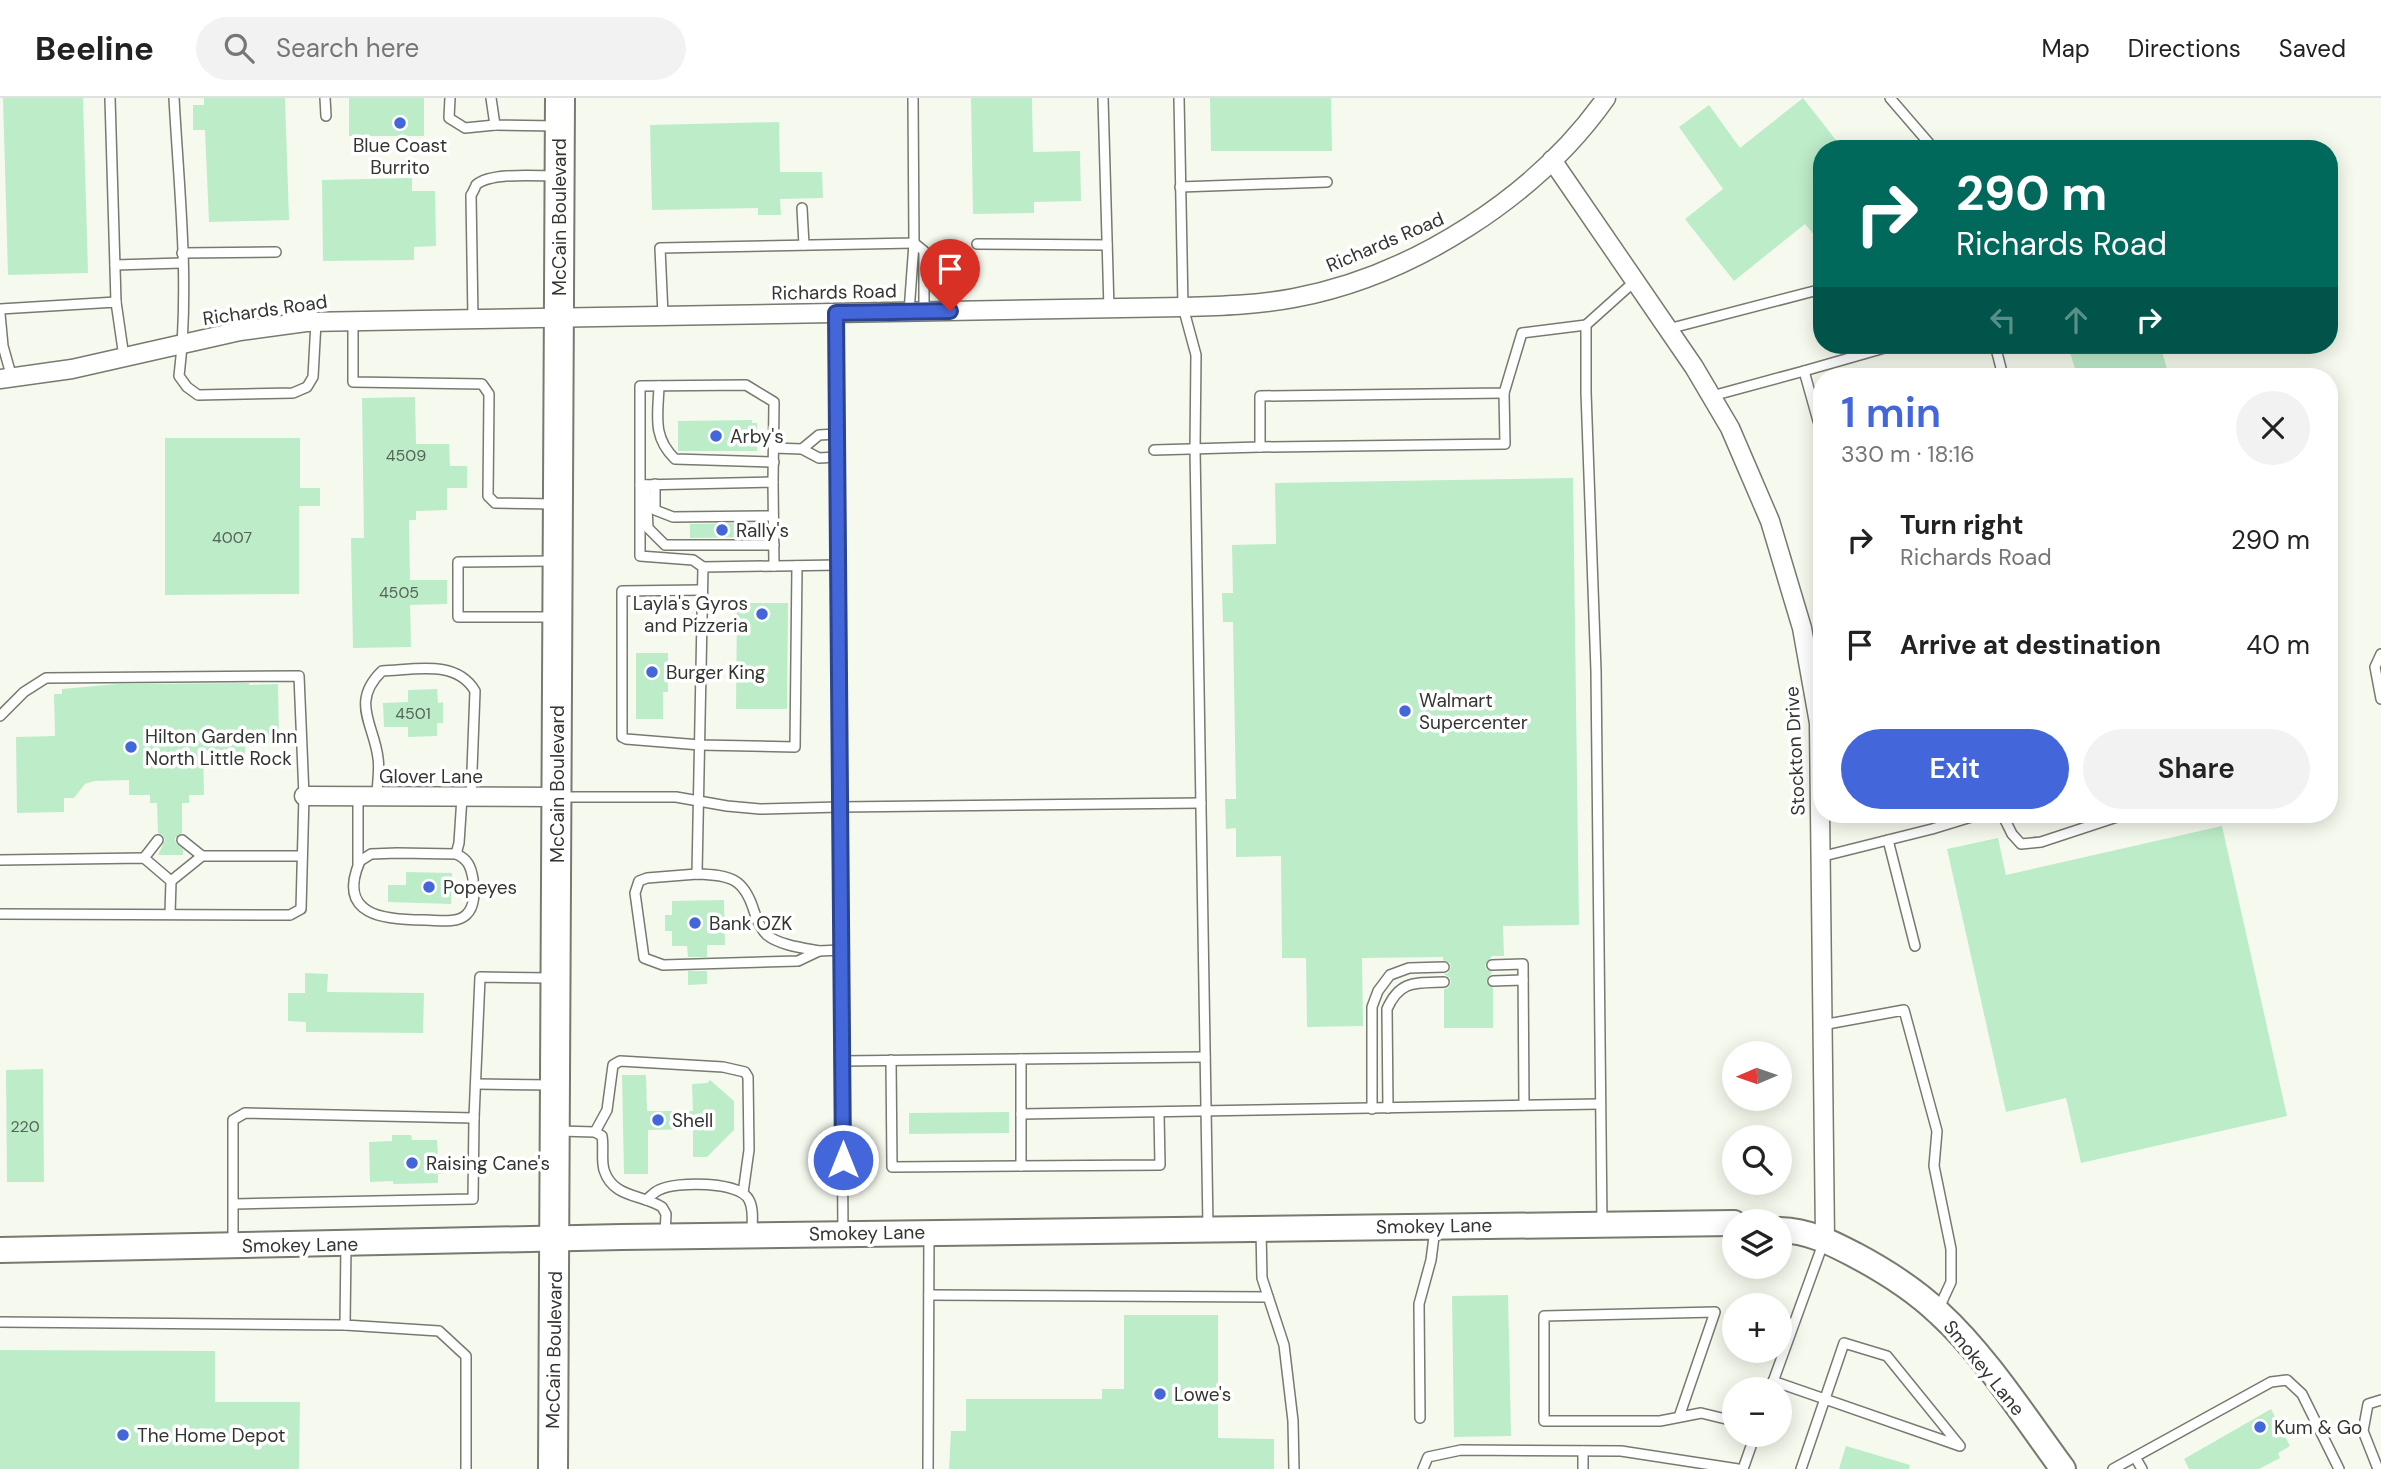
<!DOCTYPE html>
<html lang="en">
<head>
<meta charset="utf-8">
<style>
	:root { --surface:#fff; --page:#f2f2f2; --text:#222; --muted:#767676; --line:#e0e0e0; --accent:#4367da }
	body { margin:0; font-family:"DM Sans",sans-serif; background:var(--page); color:var(--text); height:100vh; display:flex; flex-direction:column; font-size:26px; white-space:nowrap }
	* { box-sizing:border-box; margin:0 }
	p { font-size:23px; color:var(--muted) }
	.icon { flex:none; width:38px; height:38px; fill:none; stroke:currentColor; stroke-width:2; stroke-linecap:round; stroke-linejoin:round }
	.map { position:relative; flex:1; overflow:hidden }
	.sheet { position:absolute; left:1813px; top:270px; width:525px; height:455px; display:flex; flex-direction:column; background:var(--surface); border-radius:28px; box-shadow:0 4px 18px #0003 }
	.sheet>* { flex:none }
	.guide { position:absolute; left:1813px; top:42px; width:525px; height:214px; border-radius:28px; box-shadow:0 4px 18px #0003; background:#00695c; color:#fff; overflow:hidden }
	.needle { width:46px; rotate:268deg }
	.tools { position:absolute; left:1722px; top:943px; display:grid; gap:14px }
	.tools a { display:grid; place-items:center; width:70px; height:70px; border-radius:50%; background:var(--surface); box-shadow:0 4px 18px #0003; font-size:35px }
	.pin { position:absolute; display:grid; place-items:center; width:60px; height:60px; color:#fff; margin:-72px -30px; border-radius:50% 50% 50% 0; rotate:-45deg; box-shadow:0 0 7px #0007 }
	.pin .icon { rotate:45deg }
	.me { position:absolute; width:77px; margin:-38px; rotate:0deg; stroke-linejoin:round; filter:drop-shadow(0 0 5px #0008) }
	.turn { display:flex; align-items:center; gap:24px; height:147px; padding:0 28px; font-size:32px }
	.turn .icon { width:91px; height:91px; stroke-width:2.5 }
	.turn b { display:block; font-size:49px; line-height:60px }
	.lanes { display:flex; align-items:center; height:66px; padding:0 28px; background:#0003; justify-content:center; gap:35px; direction:ltr }
	.lanes .off { opacity:.35 }
	.round { display:grid; place-items:center; flex:none; width:74px; height:74px; border-radius:37px; background:var(--page) }
	.overview { display:flex; align-items:center; justify-content:space-between; height:119px; padding:0 28px }
	h1 { font-size:42px; font-weight:600; line-height:52px; color:var(--accent) }
	.button { display:flex; gap:14px; margin-top:auto; padding:14px 28px }
	.button a { flex:1; height:80px; border-radius:42px; background:var(--accent); color:#fff; font-size:28px; font-weight:600; line-height:80px; text-align:center }
	.button a+a { background:var(--page); color:var(--text) }
	ul { padding:0; list-style:none }
	li { display:flex; align-items:center; gap:21px; height:105px; padding:0 28px }
	li div { flex:1 }
	li b { display:block; font-size:26px }
	li em { font-style:normal }
	header { display:flex; align-items:center; gap:42px; box-sizing:border-box; height:98px; padding:0 35px; background:var(--surface); border-bottom:2px solid var(--line) }
	header strong { font-size:33px }
	nav { display:flex; gap:38px; margin-inline-start:auto; font-size:24px }
	.search { width:490px; height:63px; background:var(--page); display:flex; align-items:center; gap:18px; box-sizing:border-box; padding:0 24px; border-radius:38px; color:var(--muted); font-size:26px }
	.map>svg:first-child { display:block }
	.building { fill:#bdecc9 }
	.lines { fill:none; stroke-linecap:round; stroke-linejoin:round }
	.lane-casing { stroke:#767a6f; stroke-width:12 }
	.street-casing { stroke:#767a6f; stroke-width:21 }
	.secondary-casing { stroke:#767a6f; stroke-width:28 }
	.primary-casing { stroke:#767a6f; stroke-width:32 }
	.lane { stroke:#fff; stroke-width:9 }
	.street { stroke:#fff; stroke-width:18 }
	.secondary { stroke:#fff; stroke-width:24 }
	.primary { stroke:#fff; stroke-width:28 }
	.route-casing { stroke:#2c438e; stroke-width:18 }
	.route { stroke:#4367da; stroke-width:12 }
	.poi-dot { fill:#4367da; stroke:#fff; stroke-width:2.5 }
	.labels { text-anchor:middle; dominant-baseline:central; stroke-width:7; stroke-linejoin:round; paint-order:stroke }
	.number-label { font-size:16px; fill:#566357 }
	.poi-label { font-size:19px; fill:#333531; stroke:#fff; text-anchor:start }
	.street-label { font-size:19px; fill:#333531; stroke:#fff }
</style>
</head>
<body>
<header>
<strong>Beeline</strong>
<div class="search"><svg class="icon" aria-label="search" viewBox="0 0 24 24"><circle cx="10" cy="10" r="6"/><path d="M15 15l6 6"/></svg>Search here</div>
<nav><a>Map</a><a>Directions</a><a>Saved</a></nav>
</header>
<div class="map">
<svg width="2381" height="1371" viewBox="0 0 2381 1371">
	<rect width="100%" height="100%" fill="#f6faee"/>
	<!-- building -->
	<g class="building">
		<path d="M3,0H83L88,175L8,177Z"/>
		<path d="M204,0H285L289,122L209,124L205,32H193V7H204Z"/>
		<rect x="349" y="0" width="75" height="38"/>
		<path d="M971,0H1032L1033,54L1080,53L1081,103L1034,104V115L973,116Z"/>
		<path d="M1210,0H1331L1332,53H1211Z"/>
		<path d="M1803,0L1843,51H1822V147L1805,126L1734,183L1685,121L1723,91L1679,29L1709,7L1740,50Z"/>
		<path d="M779,24L780,74H822L823,100L780,101L781,117H758V110L652,112L650,27Z"/>
		<path d="M412,80V93H435L436,148L414,149V162L323,163L322,82Z"/>
		<path d="M2068,247H2160L2169,278H2077Z"/>
		<path d="M415,299L416,346H449L450,368H467V390H447V412L416,413V422H409L410,482H447V506L410,507L411,549L353,550L351,440H364L362,300Z"/>
		<path d="M752,322V325H757V353H678V323Z"/>
		<path d="M165,340H300V390H320V408H299V496L165,497Z"/>
		<path d="M1573,380L1579,827L1503,828L1504,858H1492L1485,867L1486,871L1492,874L1486,883L1488,887L1493,890V930H1444V891L1448,890L1451,885L1450,880L1444,876L1448,875L1451,869L1450,865L1443,862V859L1362,860L1363,928L1307,929L1306,860H1282L1281,758L1236,759V730L1226,731L1225,701H1236L1233,524H1223L1222,495H1233L1232,447L1276,446L1275,385Z"/>
		<path d="M753,425V439L690,440V426Z"/>
		<path d="M737,505H788L787,611H736Z"/>
		<path d="M636,555H668V594H663V621H636Z"/>
		<path d="M249,585V587L278,586L279,640H271V645L245,646V658L238,661H229L203,651L204,697H189V705H182V735L175,740L176,745L183,751V757H158L165,742L163,737L158,735L157,705H150V697H129V682L94,683L85,686L74,700H64V714L17,715L16,639L55,638L54,596H62V591L117,586Z"/>
		<path d="M437,591L438,605L443,604V625H437V638L408,639V629H384L383,605L408,604V592Z"/>
		<path d="M2222,728L2287,1018L2081,1065L2066,1000L2006,1014L1947,751L1998,740L2006,777Z"/>
		<path d="M406,774L452,775L451,806L388,804V787H406Z"/>
		<path d="M724,802L725,847H707V859H688L687,848H672V833H665V817H672V803Z"/>
		<path d="M688,873H707V886L688,887Z"/>
		<path d="M305,875L328,876L327,894L424,895L423,935L306,934V924L288,923V895H305Z"/>
		<path d="M43,971L44,1084H7L6,972Z"/>
		<path d="M622,977H646L647,1013H693L692,986L707,985L710,982L734,1003V1032L707,1059H693V1031L648,1032V1076H624Z"/>
		<path d="M1009,1014V1035L909,1036V1015Z"/>
		<path d="M392,1037H411L412,1042H437L438,1060H454L455,1075L438,1076V1085L393,1086V1083L370,1084L369,1044L392,1043Z"/>
		<path d="M1508,1197L1511,1338L1454,1339L1452,1198Z"/>
		<path d="M1124,1217H1218V1340L1274,1341V1371H949L951,1333H966V1301H1102V1291H1124Z"/>
		<path d="M0,1252L215,1253V1304H300L299,1371H0Z"/>
		<path d="M2271,1311L2290,1348L2278,1355L2280,1360L2259,1371H2189L2184,1361Z"/>
		<path d="M1846,1348L1910,1367L1909,1371H1839Z"/>
	</g>
	<g class="lines">
		<!-- lane casing -->
		<g class="lane-casing">
			<g id="lane">
				<path d="M110,0L116,204"/>
				<path d="M174,0C179,92 190,187 179,278L187,289L198,297L293,295L307,289L313,279L316,224"/>
				<path d="M325,0L326,18"/>
				<path d="M450,0L449,20L465,30L495,27"/>
				<path d="M491,0L495,27L557,28"/>
				<path d="M1103,0L1109,211"/>
				<path d="M1179,0L1183,209L1196,257L1195,351L1208,1129"/>
				<path d="M1890,0L1934,51"/>
				<path d="M1180,89L1327,84"/>
				<path d="M802,110L804,147"/>
				<path d="M914,145L924,153V214"/>
				<path d="M977,146L1107,147"/>
				<path d="M182,155L276,154"/>
				<path d="M115,167L182,165"/>
				<path d="M0,211L116,204L124,259"/>
				<path d="M909,214L914,145"/>
				<path d="M0,216L3,248L12,280"/>
				<path d="M663,217L660,150L914,145L913,0"/>
				<path d="M473,221L471,97C472,96 476,88 476,87C490,74 537,78 555,78"/>
				<path d="M353,223V284L482,286L489,296L488,398L495,405L554,406"/>
				<path d="M1668,231L1822,191"/>
				<path d="M1995,247L2003,278"/>
				<path d="M1804,273L1895,247"/>
				<path d="M659,288C658,317 652,339 675,361L774,364"/>
				<path d="M1712,298L1804,273L1822,337"/>
				<path d="M1260,349L1505,346L1504,295"/>
				<path d="M774,350L802,351L819,360L837,359"/>
				<path d="M802,351L819,337L837,336"/>
				<path d="M1154,352L1260,349V298L1504,295L1522,235L1586,227"/>
				<path d="M655,386V412L673,419L773,418"/>
				<path d="M640,387L773,384L774,468"/>
				<path d="M646,387L648,430L665,447H774"/>
				<path d="M703,469L693,462L640,458V288L746,287L774,304L773,384"/>
				<path d="M702,492L622,493V639L626,641L700,647L795,649L797,468"/>
				<path d="M553,519H458V464L553,463"/>
				<path d="M2381,556L2375,569L2381,601"/>
				<path d="M0,618L24,594L46,580L299,578L304,698L301,811L290,817L0,816"/>
				<path d="M358,698V766"/>
				<path d="M377,698C377,686 380,672 378,660C374,626 350,604 382,573C414,572 456,561 475,593L471,699"/>
				<path d="M559,699H676L727,708L760,711L840,709L836,215"/>
				<path d="M2002,716L2012,736L2021,746L2041,744L2126,716"/>
				<path d="M182,742L202,758"/>
				<path d="M1888,742L1915,848"/>
				<path d="M397,755L456,756C468,761 471,769 473,781C474,792 476,808 466,817C456,826 437,822 424,822C385,822 336,818 360,763L371,756Z"/>
				<path d="M456,756L459,745L462,699"/>
				<path d="M1820,759L1932,731L1981,716"/>
				<path d="M144,760L158,742"/>
				<path d="M0,762L144,760L171,783L170,816"/>
				<path d="M697,776C730,777 744,780 754,813C757,822 760,830 767,837C779,847 803,850 819,853L798,863L663,867L644,860L635,795L639,783L647,780Z"/>
				<path d="M697,776L703,469L838,467"/>
				<path d="M171,783L202,758H302"/>
				<path d="M819,853L840,852"/>
				<path d="M1492,867L1523,866L1524,1007"/>
				<path d="M1493,883L1523,882"/>
				<path d="M1822,927L1904,912L1937,1033L1934,1068L1951,1151V1184L1939,1210"/>
				<path d="M1021,961V1068"/>
				<path d="M891,962L892,1069L1160,1067L1159,1015"/>
				<path d="M842,963L1205,959"/>
				<path d="M477,986L552,987"/>
				<path d="M1388,1010L1387,911C1400,882 1415,885 1444,884"/>
				<path d="M1372,1011V909L1378,893L1390,877L1409,870L1444,869"/>
				<path d="M1021,1016L1600,1006"/>
				<path d="M559,1033L595,1034L602,1038C604,1049 601,1061 604,1072C613,1100 641,1096 662,1109L666,1116L665,1136"/>
				<path d="M595,1034L607,1012L613,967L620,963L723,969L745,974L748,979L749,1052L743,1095"/>
				<path d="M646,1102C650,1099 654,1094 659,1092C676,1083 740,1083 749,1102C754,1111 752,1125 752,1135"/>
				<path d="M234,1106L473,1101L474,1020"/>
				<path d="M1602,1125L1596,573L1586,294V227L1635,183"/>
				<path d="M1261,1132L1262,1180L1284,1247L1293,1323L1294,1371"/>
				<path d="M843,1134L840,709L1201,705"/>
				<path d="M233,1146V1022L245,1015L474,1020L480,879L552,880"/>
				<path d="M346,1147L345,1227L439,1233L466,1258V1371"/>
				<path d="M929,1197L1268,1199"/>
				<path d="M0,1224L345,1227"/>
				<path d="M1773,1283L1960,1348L1887,1258L1844,1245L1801,1371"/>
				<path d="M1770,1292L1824,1143"/>
				<path d="M1679,1319L1715,1214L1544,1218V1323H1660L1701,1315L1734,1323"/>
				<path d="M1420,1320L1419,1206L1431,1162L1435,1131"/>
				<path d="M1583,1353V1371"/>
				<path d="M2135,1359L2142,1371"/>
				<path d="M928,1371L929,1136"/>
				<path d="M1423,1371L1428,1359L1461,1352L1621,1353L1738,1371"/>
				<path d="M1743,1371L1755,1337"/>
				<path d="M2113,1371L2271,1284L2287,1282L2302,1296L2339,1371"/>
				<path d="M2378,1371L2363,1333L2368,1306L2381,1302"/>
			</g>
		</g>
		<!-- street casing -->
		<g class="street-casing">
			<g id="street">
				<path d="M1552,62L1694,269L1730,330L1770,423L1802,530L1819,625L1825,1141"/>
				<path d="M0,281L72,271L240,233L306,224L1183,209C1221,208 1257,207 1294,200C1413,178 1537,98 1606,0"/>
				<path d="M304,698L557,699"/>
			</g>
		</g>
		<!-- secondary casing -->
		<g class="secondary-casing">
			<g id="secondary">
				<path d="M1780,1132C1809,1133 1830,1144 1855,1157C1885,1173 1915,1192 1939,1215C1985,1257 2026,1321 2063,1371"/>
				<path d="M0,1152L622,1139L1734,1125"/>
			</g>
		</g>
		<!-- primary casing -->
		<g class="primary-casing">
			<path id="primary" d="M553,1371L560,0"/>
		</g>
		<!-- lane -->
		<use href="#lane" class="lane"/>
		<!-- street -->
		<use href="#street" class="street"/>
		<!-- secondary -->
		<use href="#secondary" class="secondary"/>
		<!-- primary -->
		<use href="#primary" class="primary"/>
	</g>
	<g class="lines">
		<!-- route casing -->
		<g class="route-casing">
			<path id="route" d="M843,1062L836,215L950,213"/>
		</g>
		<!-- route -->
		<use href="#route" class="route"/>
	</g>
	<!-- markers -->
	<g class="poi-dot">
		<circle cx="400" cy="25" r="7"/>
		<circle cx="716" cy="338" r="7"/>
		<circle cx="722" cy="432" r="7"/>
		<circle cx="762" cy="516" r="7"/>
		<circle cx="652" cy="574" r="7"/>
		<circle cx="1405" cy="613" r="7"/>
		<circle cx="131" cy="649" r="7"/>
		<circle cx="429" cy="789" r="7"/>
		<circle cx="695" cy="825" r="7"/>
		<circle cx="658" cy="1022" r="7"/>
		<circle cx="412" cy="1065" r="7"/>
		<circle cx="1160" cy="1296" r="7"/>
		<circle cx="2260" cy="1329" r="7"/>
		<circle cx="123" cy="1337" r="7"/>
	</g>
	<g class="labels">
		<!-- number labels -->
		<g class="number-label">
			<text x="406" y="357">4509</text>
			<text x="232" y="439">4007</text>
			<text x="399" y="494">4505</text>
			<text x="413" y="615">4501</text>
			<text x="25" y="1028">220</text>
		</g>
		<!-- poi labels -->
		<g class="poi-label">
			<text x="400" y="47" text-anchor="middle">Blue Coast<tspan x="400" dy="22">Burrito</tspan></text>
			<text x="730" y="338">Arby's</text>
			<text x="736" y="432">Rally's</text>
			<text x="748" y="505" text-anchor="end">Layla's Gyros<tspan x="748" dy="22">and Pizzeria</tspan></text>
			<text x="666" y="574">Burger King</text>
			<text x="1419" y="602">Walmart<tspan x="1419" dy="22">Supercenter</tspan></text>
			<text x="145" y="638">Hilton Garden Inn<tspan x="145" dy="22">North Little Rock</tspan></text>
			<text x="443" y="789">Popeyes</text>
			<text x="709" y="825">Bank OZK</text>
			<text x="672" y="1022">Shell</text>
			<text x="426" y="1065">Raising Cane's</text>
			<text x="1174" y="1296">Lowe's</text>
			<text x="2274" y="1329">Kum &amp; Go</text>
			<text x="137" y="1337">The Home Depot</text>
		</g>
		<!-- street labels -->
		<g class="street-label">
			<text transform="translate(559 119) rotate(-90)">McCain Boulevard</text>
			<text transform="translate(1385 144) rotate(-23)">Richards Road</text>
			<text transform="translate(834 194) rotate(-1)">Richards Road</text>
			<text transform="translate(265 212) rotate(-8)">Richards Road</text>
			<text transform="translate(1795 653) rotate(-93)">Stockton Drive</text>
			<text x="431" y="678">Glover Lane</text>
			<text transform="translate(557 686) rotate(-90)">McCain Boulevard</text>
			<text transform="translate(1434 1128) rotate(-1)">Smokey Lane</text>
			<text transform="translate(867 1135) rotate(-1)">Smokey Lane</text>
			<text transform="translate(300 1147) rotate(-1)">Smokey Lane</text>
			<text transform="translate(554 1252) rotate(-89)">McCain Boulevard</text>
			<text transform="translate(1984 1270) rotate(51)">Smokey Lane</text>
		</g>
	</g>
</svg>
<div class="tools">
<a><svg class="needle" viewBox="-14 -14 28 28"><path d="M0-13l5 13h-10z" fill="#e53935"/><path d="M0 13l5-13h-10z" fill="#767676"/></svg></a>
<a><svg class="icon" aria-label="search" viewBox="0 0 24 24"><circle cx="10" cy="10" r="6"/><path d="M15 15l6 6"/></svg></a>
<a><svg class="icon" aria-label="layers" viewBox="0 0 24 24"><path d="M12 4l9 5-9 5-9-5zM3 14l9 5 9-5"/></svg></a>
<a>+</a>
<a>−</a>
</div>
<div class="pin" style="left:950px;top:213px;background:#d93025"><svg class="icon" aria-label="arrive" viewBox="0 0 24 24"><path d="M6 21V4h12l-3 4 3 4H6"/></svg></div>
<svg class="me" style="left:843px;top:1062px" viewBox="-20 -20 40 40"><circle r="17" fill="#4367da" stroke="#fff" stroke-width="3"/><path d="M0-11L8 9 0 5-8 9z" fill="#fff"/></svg>
<div class="guide">
<div class="turn"><svg class="icon" aria-label="right" viewBox="0 0 24 24"><path d="M7 20v-9h11M14 6l5 5-5 5"/></svg><div><b>290 m</b>Richards Road</div></div>
<div class="lanes"><svg class="icon off" aria-label="left" viewBox="0 0 24 24"><path d="M17 20v-9H6M10 6l-5 5 5 5"/></svg><svg class="icon off" aria-label="ahead" viewBox="0 0 24 24"><path d="M12 20V5M6 11l6-6 6 6"/></svg><svg class="icon" aria-label="right" viewBox="0 0 24 24"><path d="M7 20v-9h11M14 6l5 5-5 5"/></svg></div>
</div>
<section class="sheet">
<div class="overview"><div><h1>1 min</h1><p>330 m · 18:16</p></div><a class="round"><svg class="icon" aria-label="close" viewBox="0 0 24 24"><path d="M6 6l12 12M18 6L6 18"/></svg></a></div>
<ul>
<li><svg class="icon" aria-label="right" viewBox="0 0 24 24"><path d="M7 20v-9h11M14 6l5 5-5 5"/></svg><div><b>Turn right</b><p>Richards Road</p></div><em>290 m</em></li>
<li><svg class="icon" aria-label="arrive" viewBox="0 0 24 24"><path d="M6 21V4h12l-3 4 3 4H6"/></svg><div><b>Arrive at destination</b></div><em>40 m</em></li>
</ul>
<div class="button"><a>Exit</a><a>Share</a></div>
</section>
</div>
</body>
</html>
